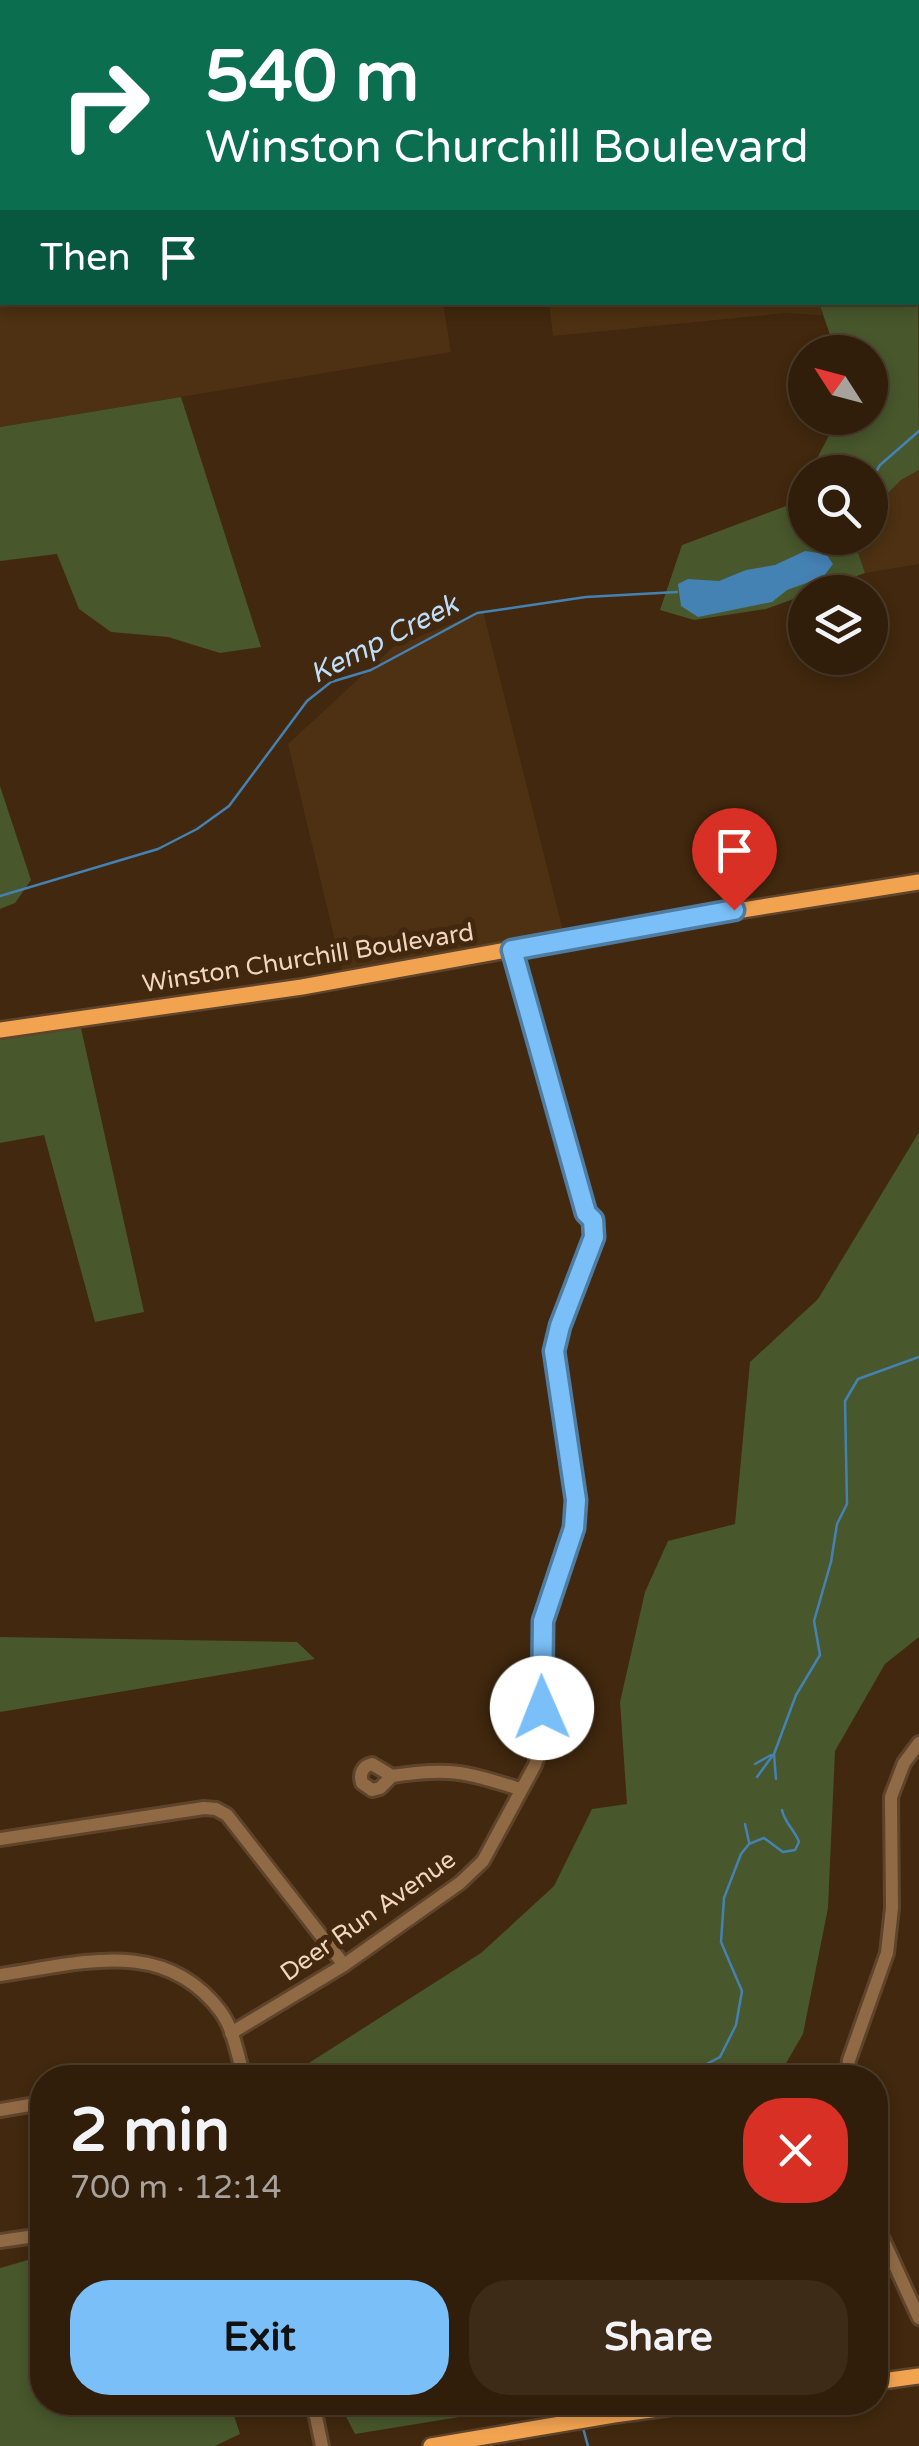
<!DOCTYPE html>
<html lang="en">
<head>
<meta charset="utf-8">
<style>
	:root { --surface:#311e0a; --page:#3d2b18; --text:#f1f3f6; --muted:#a8a29c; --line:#4c3c2b; --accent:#7abff8 }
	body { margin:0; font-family:"Varela Round",sans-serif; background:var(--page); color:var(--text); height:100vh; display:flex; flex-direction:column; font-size:38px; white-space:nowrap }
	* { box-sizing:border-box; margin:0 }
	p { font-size:32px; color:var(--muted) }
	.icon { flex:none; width:55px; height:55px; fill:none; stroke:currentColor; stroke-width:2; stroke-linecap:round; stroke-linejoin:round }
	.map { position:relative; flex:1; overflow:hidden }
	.drawer { position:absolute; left:30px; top:2065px; width:858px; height:350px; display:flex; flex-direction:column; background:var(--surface); border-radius:40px; box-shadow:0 5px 15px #0003,0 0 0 2px var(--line) }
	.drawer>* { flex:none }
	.hud { position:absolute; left:0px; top:0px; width:920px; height:305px; box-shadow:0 5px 15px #0003,0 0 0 2px var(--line); background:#0b6e4f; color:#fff; overflow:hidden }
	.needle { width:65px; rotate:306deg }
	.tools { position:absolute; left:788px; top:335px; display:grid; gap:20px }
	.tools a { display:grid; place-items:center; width:100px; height:100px; border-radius:50%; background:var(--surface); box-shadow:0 5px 15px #0003,0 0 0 2px var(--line); font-size:50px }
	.pin { position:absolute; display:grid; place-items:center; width:85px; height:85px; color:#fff; margin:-102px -42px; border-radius:50% 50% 50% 0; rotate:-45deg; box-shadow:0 0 10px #0007 }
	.pin .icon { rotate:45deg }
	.me { position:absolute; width:110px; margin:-55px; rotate:359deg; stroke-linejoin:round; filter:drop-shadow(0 0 8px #0008) }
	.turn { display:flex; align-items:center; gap:35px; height:210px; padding:0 40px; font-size:45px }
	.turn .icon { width:130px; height:130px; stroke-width:2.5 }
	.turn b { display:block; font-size:70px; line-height:85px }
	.then { display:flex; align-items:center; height:95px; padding:0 40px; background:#0003; gap:20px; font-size:38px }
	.round { display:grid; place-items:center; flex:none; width:105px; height:105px; border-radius:40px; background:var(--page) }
	.headline { display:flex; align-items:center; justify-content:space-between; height:170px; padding:0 40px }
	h1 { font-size:60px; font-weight:700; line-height:75px }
	.button { display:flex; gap:20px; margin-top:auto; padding:20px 40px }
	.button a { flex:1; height:115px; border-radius:40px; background:var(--accent); color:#111; font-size:40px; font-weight:700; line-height:115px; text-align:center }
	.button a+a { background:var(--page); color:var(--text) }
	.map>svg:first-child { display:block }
	.built { fill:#4d3112 }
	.green { fill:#48572c }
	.water { fill:#4582b4 }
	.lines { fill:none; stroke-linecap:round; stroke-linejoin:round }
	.stream { stroke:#4582b4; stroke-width:2.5 }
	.minor-casing { stroke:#5d442a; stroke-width:18 }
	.major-casing { stroke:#5d442a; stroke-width:20 }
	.minor { stroke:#906a45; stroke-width:12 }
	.major { stroke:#f2a350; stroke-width:15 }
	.route-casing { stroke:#4f7ca1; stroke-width:25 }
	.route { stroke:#7abff8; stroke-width:18 }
	.labels { text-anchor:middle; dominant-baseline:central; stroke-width:10; stroke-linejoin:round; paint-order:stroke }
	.street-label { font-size:25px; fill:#f1d6bd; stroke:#41280e }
	.water-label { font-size:28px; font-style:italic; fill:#bdddfa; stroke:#41280e }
</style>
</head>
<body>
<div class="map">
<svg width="919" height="2446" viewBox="0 0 919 2446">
	<rect width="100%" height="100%" fill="#41280e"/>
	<!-- built -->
	<g class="built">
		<path d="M0,141H2V302L443,303L451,352L0,427Z"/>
		<path d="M819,302L822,315L786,313L553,336L549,303Z"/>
		<path d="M919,470V564L865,573L853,538H870V511L901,480Z"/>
		<path d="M483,611L563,931L342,970L288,744L393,647Z"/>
	</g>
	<!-- green -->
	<g class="green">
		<path d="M918,253L919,470L901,480L870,511V472H810L838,418H870V352H836L819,303L918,302Z"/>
		<path d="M181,397L261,647L220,653L168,637L111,632L79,609L57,554L0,561V427Z"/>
		<path d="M805,482V538H853L865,573L766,609L694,620L660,610L682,545L794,503Z"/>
		<path d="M0,786L31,880L15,903L0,909Z"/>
		<path d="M81,1028L144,1312L95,1322L44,1135L0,1143V1039Z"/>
		<path d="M919,1132V1637L885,1664L835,1751L828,1908L803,2034L778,2077L514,2078L506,2070L500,2078L287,2077L481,1953L554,1886L592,1809L627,1804L620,1702L645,1592L668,1541L735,1524L750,1362L818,1299Z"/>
		<path d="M0,1637L297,1642L315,1659L0,1712Z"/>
		<path d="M35,2258L42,2261V2402L230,2403L240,2434L215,2446H0V2268Z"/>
		<path d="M339,2403H546L355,2434Z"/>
	</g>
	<!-- water -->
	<path class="water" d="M805,551L826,554L833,564L823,577L787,590L772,602L698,617L681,606L678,584L688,579L719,581L746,570L775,565Z"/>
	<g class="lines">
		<!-- stream -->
		<g class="stream">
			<path d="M870,482L880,465L919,431"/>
			<path d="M820,553L832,538"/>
			<path d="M0,896L158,849L197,829L229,806L307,701L331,682L371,670L477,613L586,597L677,592"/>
			<path d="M755,1764L771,1755"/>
			<path d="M757,1777L773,1755"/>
			<path d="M776,1779L774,1754L796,1695L820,1655L814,1621L831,1562L837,1524L847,1504L845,1401L858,1379L919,1357"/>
			<path d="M745,1824L749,1842"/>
			<path d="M680,2078L720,2057L736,2025L742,1991L721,1942L724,1898L741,1854L749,1844L764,1838L783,1852L795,1850L799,1842C795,1830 785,1824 782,1810"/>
			<path d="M575,2402L579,2416"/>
			<path d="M583,2428L588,2446"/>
		</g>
		<!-- minor casing -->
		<g class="minor-casing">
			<g id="minor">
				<path d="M845,2L860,0"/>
				<path d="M0,117H2"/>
				<path d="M372,1764L392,1776L380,1788L372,1790L362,1783C359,1773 363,1766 372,1764Z"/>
				<path d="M392,1776C451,1767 464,1772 520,1789"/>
				<path d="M0,1839L204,1808L216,1809L227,1815L344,1965"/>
				<path d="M0,1975C78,1964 164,1935 221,2012C234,2030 238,2057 244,2078"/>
				<path d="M231,2033L344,1965L460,1883L483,1861L535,1765L540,1749C546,1708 537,1667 542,1626C548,1583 578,1545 576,1501C575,1454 550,1395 555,1349C558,1315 609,1237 586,1213L512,950"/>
				<path d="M847,2078L849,2060L887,1953L892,1908L891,1797L904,1763L919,1743"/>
				<path d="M0,2110L42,2103"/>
				<path d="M875,2222L919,2318"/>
				<path d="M0,2241L42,2235"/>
				<path d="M313,2402L322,2446"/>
			</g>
		</g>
		<!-- major casing -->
		<g class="major-casing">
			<g id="major">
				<path d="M0,1030L302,987L629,928L919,882"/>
				<path d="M875,2382L919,2376"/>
				<path d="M431,2446L614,2415L710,2402"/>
			</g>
		</g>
		<!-- minor -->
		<use href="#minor" class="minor"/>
		<!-- major -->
		<use href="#major" class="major"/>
	</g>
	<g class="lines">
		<!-- route casing -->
		<g class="route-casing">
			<path id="route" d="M542,1708L543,1621L574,1528L576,1500L554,1351L560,1326L594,1237L593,1220L586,1213L512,950L734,910"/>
		</g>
		<!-- route -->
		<use href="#route" class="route"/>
	</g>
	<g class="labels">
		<!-- street labels -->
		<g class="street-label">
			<text transform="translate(308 958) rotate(-9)">Winston Churchill Boulevard</text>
			<text transform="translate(368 1916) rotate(-35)">Deer Run Avenue</text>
		</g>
		<!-- water labels -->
		<g class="water-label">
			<text transform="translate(384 639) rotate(-27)">Kemp Creek</text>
		</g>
	</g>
</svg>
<div class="tools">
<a><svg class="needle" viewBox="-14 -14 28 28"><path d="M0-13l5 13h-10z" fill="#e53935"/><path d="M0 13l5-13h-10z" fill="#a8a29c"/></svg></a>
<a><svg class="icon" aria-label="search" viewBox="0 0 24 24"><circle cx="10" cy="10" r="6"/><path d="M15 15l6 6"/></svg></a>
<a><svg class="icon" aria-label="layers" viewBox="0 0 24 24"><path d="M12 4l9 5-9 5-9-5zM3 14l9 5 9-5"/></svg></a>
</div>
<div class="pin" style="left:734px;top:910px;background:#d93025"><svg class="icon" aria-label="arrive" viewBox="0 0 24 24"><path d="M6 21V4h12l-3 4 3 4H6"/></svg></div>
<svg class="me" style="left:542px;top:1708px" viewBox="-20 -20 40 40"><circle r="19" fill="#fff"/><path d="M0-13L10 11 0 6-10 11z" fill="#7abff8"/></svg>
<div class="hud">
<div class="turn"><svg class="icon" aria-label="right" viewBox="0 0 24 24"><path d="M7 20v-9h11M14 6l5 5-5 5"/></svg><div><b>540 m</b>Winston Churchill Boulevard</div></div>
<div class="then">Then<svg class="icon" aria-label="arrive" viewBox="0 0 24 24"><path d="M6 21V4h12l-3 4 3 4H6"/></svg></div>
</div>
<section class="drawer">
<div class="headline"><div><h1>2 min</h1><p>700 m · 12:14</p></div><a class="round" style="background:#d93025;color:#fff"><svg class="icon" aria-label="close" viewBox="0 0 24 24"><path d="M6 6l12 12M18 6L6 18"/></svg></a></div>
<div class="button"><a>Exit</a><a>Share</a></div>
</section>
</div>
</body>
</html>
